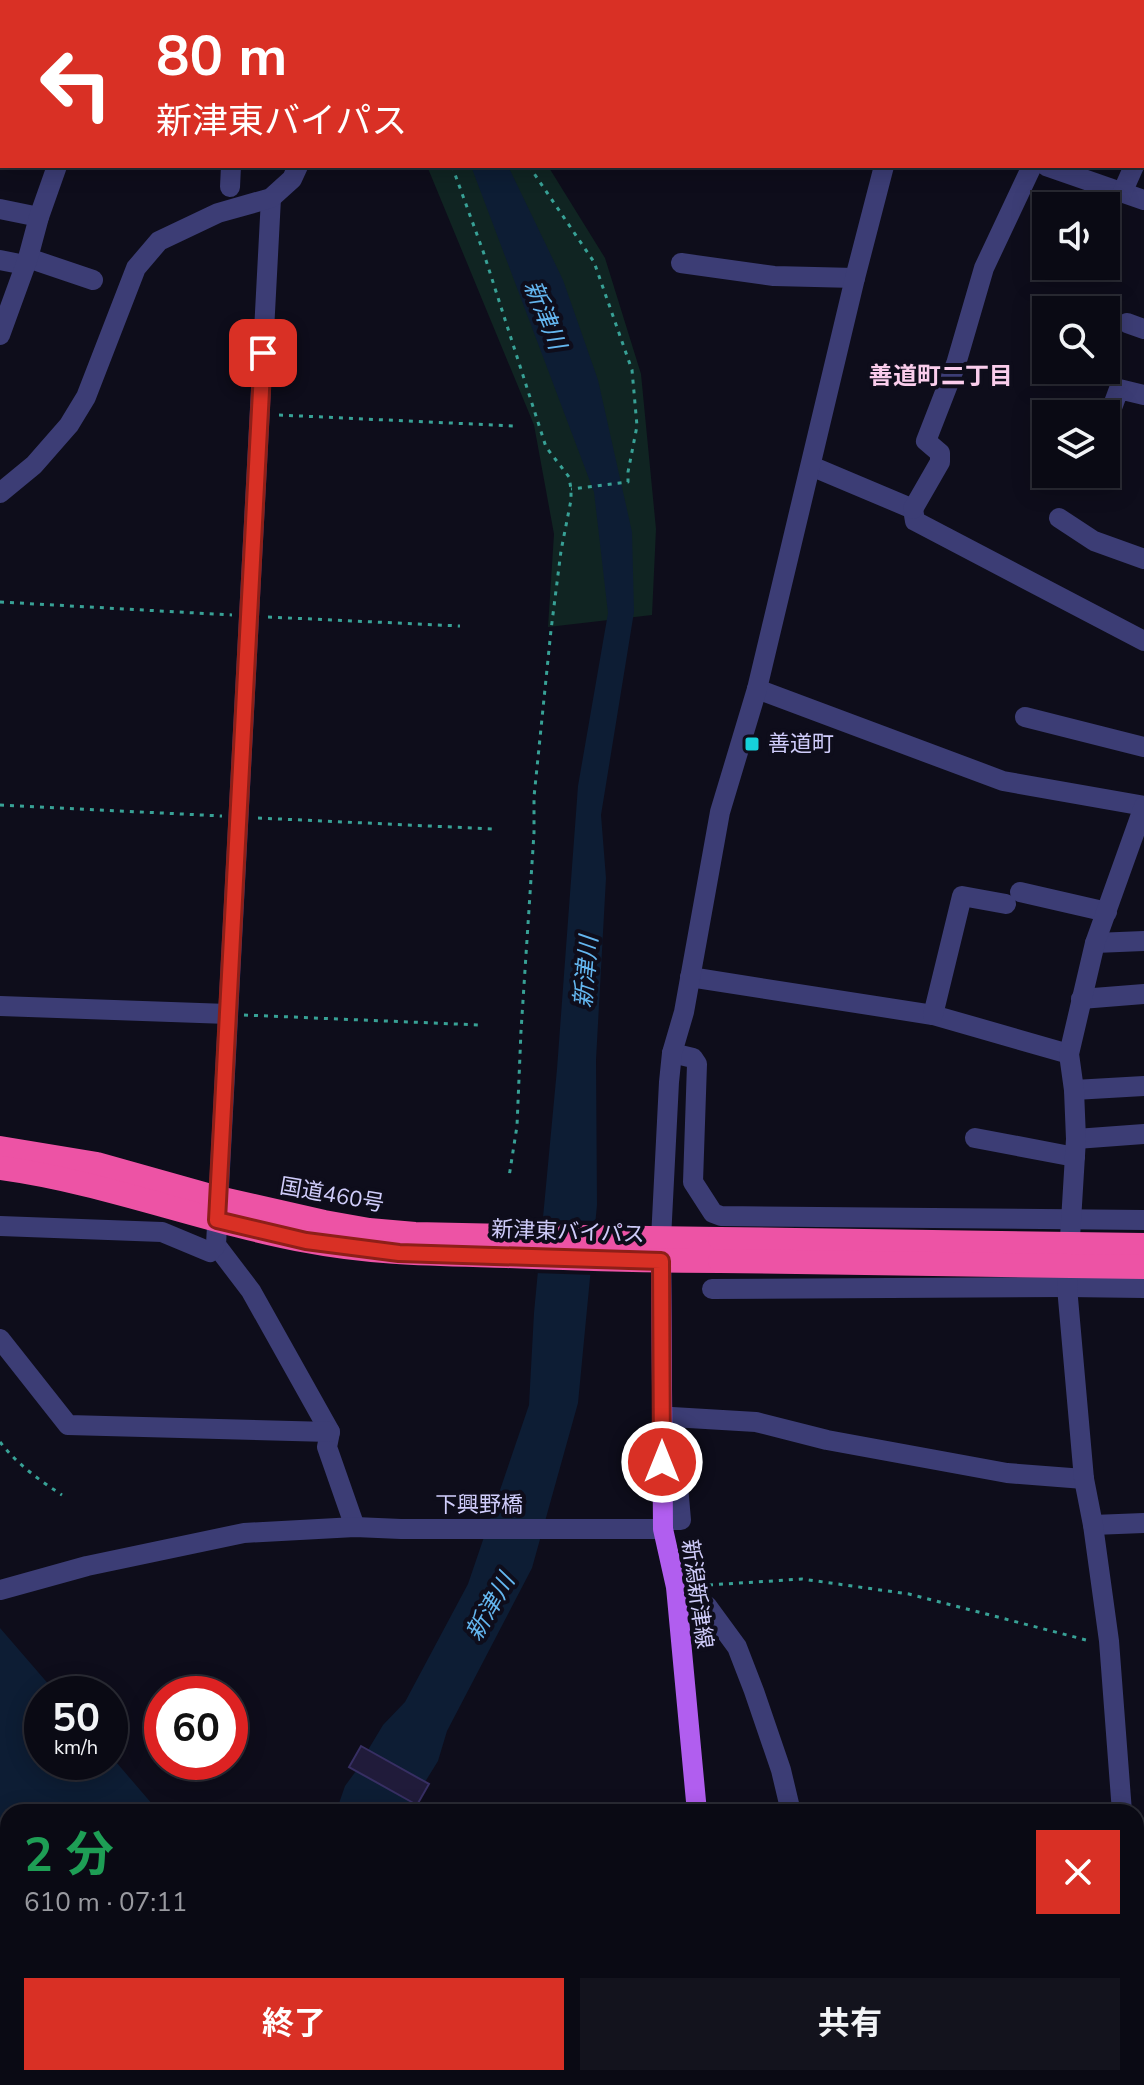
<!DOCTYPE html>
<html lang="ja">
<head>
<meta charset="utf-8">
<style>
	:root { --surface:#0a0a14; --page:#13131d; --text:#f1f3f6; --muted:#999aa0; --line:#2a2b34; --accent:#d93025 }
	body { margin:0; font-family:"Nunito Sans","Noto Sans JP",sans-serif; background:var(--page); color:var(--text); height:100vh; display:flex; flex-direction:column; font-size:30px; white-space:nowrap }
	* { box-sizing:border-box; margin:0 }
	p { font-size:26px; color:var(--muted) }
	.icon { flex:none; width:44px; height:44px; fill:none; stroke:currentColor; stroke-width:2; stroke-linecap:round; stroke-linejoin:round }
	.map { position:relative; flex:1; overflow:hidden }
	.panel { position:absolute; left:0px; top:1804px; width:1144px; height:282px; display:flex; flex-direction:column; background:var(--surface); border-radius:24px 24px 0 0; box-shadow:0 4px 20px #0003,0 0 0 2px var(--line) }
	.panel>* { flex:none }
	.banner { position:absolute; left:0px; top:0px; width:1144px; height:168px; box-shadow:0 4px 20px #0003,0 0 0 2px var(--line); background:#d93025; color:#fff; overflow:hidden }
	.buttons { position:absolute; left:1032px; top:192px; display:grid; gap:16px }
	.buttons a { display:grid; place-items:center; width:88px; height:88px; border-radius:0px; background:var(--surface); box-shadow:0 4px 20px #0003,0 0 0 2px var(--line); font-size:40px }
	.speed { position:absolute; left:24px; top:1676px; display:flex; gap:16px; font-size:40px; font-weight:700; text-align:center }
	.speed>* { display:grid; place-content:center; width:104px; height:104px; border-radius:50%; background:var(--surface); box-shadow:0 4px 20px #0003,0 0 0 2px var(--line); line-height:1 }
	.speed small { font-size:20px; font-weight:400 }
	.speed .limit { border:12px solid #d22; background:#fff; color:#111 }
	.pin { position:absolute; display:grid; place-items:center; width:68px; height:68px; color:#fff; margin:-34px; border-radius:16px; box-shadow:0 4px 12px #0006 }
	.me { position:absolute; width:88px; margin:-44px; rotate:0deg; stroke-linejoin:round; filter:drop-shadow(0 0 6px #0008) }
	.turn { display:flex; align-items:center; gap:28px; height:168px; padding:0 24px; font-size:36px }
	.turn .icon { width:104px; height:104px; stroke-width:2.5 }
	.turn b { display:block; font-size:56px; line-height:68px }
	.round { display:grid; place-items:center; flex:none; width:84px; height:84px; border-radius:0px; background:var(--page) }
	.headline { display:flex; align-items:center; justify-content:space-between; height:136px; padding:0 24px }
	h1 { font-size:48px; font-weight:700; line-height:60px; color:#1e9e55 }
	.cta { display:flex; gap:16px; margin-top:auto; padding:16px 24px }
	.cta a { flex:1; height:92px; border-radius:0px; background:var(--accent); color:#fff; font-size:32px; font-weight:700; line-height:92px; text-align:center }
	.cta a+a { background:var(--page); color:var(--text) }
	.map>svg:first-child { display:block }
	.green { fill:#102422 }
	.water { fill:#0d1d34 }
	.pier { fill:#0e0d1b }
	.building { fill:#201b3a; stroke:#372f63; stroke-width:2 }
	.lines { fill:none; stroke-linecap:round; stroke-linejoin:round }
	.path { stroke:#38a196; stroke-width:3; stroke-dasharray:4 6; stroke-linecap:butt }
	.minor { stroke:#3c3d75; stroke-width:20 }
	.major { stroke:#b15eef; stroke-width:20 }
	.highway { stroke:#ed53a5; stroke-width:24 }
	.rail { stroke:#16d1db; stroke-width:5; stroke-dasharray:12 10; stroke-linecap:butt }
	.highway-bridge { stroke:#ed53a5; stroke-width:24 }
	.route-casing { stroke:#8d1f18; stroke-width:20 }
	.route { stroke:#d93025; stroke-width:14 }
	.poi-dot { fill:#16d1db; stroke:#0e0d1b; stroke-width:3 }
	.labels { text-anchor:middle; dominant-baseline:central; stroke-width:8; stroke-linejoin:round; paint-order:stroke }
	.poi-label { font-size:22px; fill:#cfccfa; stroke:#0e0d1b; text-anchor:start }
	.street-label { font-size:22px; fill:#cfccfa; stroke:#0e0d1b }
	.water-label { font-size:24px; font-style:italic; fill:#64b6ef; stroke:#0e0d1b }
	.neighbourhood-label { font-size:24px; font-weight:bold; fill:#facdec; stroke:#0e0d1b }
</style>
</head>
<body>
<div class="map">
<svg width="1144" height="2085" viewBox="0 0 1144 2085">
	<rect width="100%" height="100%" fill="#0e0d1b"/>
	<!-- green -->
	<path class="green" d="M427,166H548L605,258L641,374L656,529L652,615L548,627L554,534L534,425Z"/>
	<!-- water -->
	<g class="water">
		<path d="M471,166H508L563,280L598,380L632,532L634,612L601,815L606,878L596,1060L597,1205L578,1403L532,1568L447,1731L438,1761L425,1782L368,1750L383,1725L405,1702L468,1584L529,1405L534,1313L557,1069L578,786L608,613L594,492Z"/>
		<path d="M0,1628L57,1694H42V1762H110V1755L159,1812H8V1851L0,1841Z"/>
		<path d="M356,1771L411,1802L404,1812H336L345,1786Z"/>
		<path d="M186,2078H293L294,2085H191Z"/>
	</g>
	<!-- pier -->
	<path class="pier" d="M539,1220L600,1221L595,1275L534,1273Z"/>
	<!-- building -->
	<path class="building" d="M361,1746L429,1784L417,1805L349,1767Z"/>
	<g class="lines">
		<!-- path -->
		<g class="path">
			<path d="M400,0L401,2"/>
			<path d="M447,0L448,2"/>
			<path d="M452,166L483,251L546,447L569,477L571,489V500L561,551L551,630L534,797V833L521,1031L517,1126L509,1177"/>
			<path d="M529,166L594,262L632,370L637,426L628,472V482L571,489"/>
			<path d="M279,415L515,426"/>
			<path d="M0,602L232,615"/>
			<path d="M268,617L460,626"/>
			<path d="M0,805L222,816"/>
			<path d="M258,818L494,829"/>
			<path d="M244,1015L480,1025"/>
			<path d="M0,1442C17,1464 39,1480 62,1495"/>
			<path d="M709,1585L802,1579L909,1594L1090,1641"/>
		</g>
		<!-- minor -->
		<g class="minor">
			<path d="M632,0L633,2"/>
			<path d="M926,0L929,1"/>
			<path d="M116,2L117,0"/>
			<path d="M236,2L237,0"/>
			<path d="M334,2L335,0"/>
			<path d="M578,2L589,0"/>
			<path d="M1071,2V0"/>
			<path d="M0,77H2"/>
			<path d="M1142,148L1144,143"/>
			<path d="M1046,166L1144,200"/>
			<path d="M230,187L231,166"/>
			<path d="M1122,193L1134,166"/>
			<path d="M271,198L216,1245L251,1291L330,1432L327,1447L355,1527"/>
			<path d="M0,209L39,217"/>
			<path d="M28,258L93,280"/>
			<path d="M0,260L25,265"/>
			<path d="M681,263L774,276L855,278"/>
			<path d="M1127,323L1144,329"/>
			<path d="M0,335L28,258L39,217L57,166"/>
			<path d="M1109,416L1119,389L1144,395"/>
			<path d="M811,466L913,509L915,521L1144,641"/>
			<path d="M0,493L34,465L69,425L86,397L136,268L159,241L218,213L271,198L292,179L298,166"/>
			<path d="M913,509L940,462V453L926,441L956,364L984,268L1032,166"/>
			<path d="M1059,518L1094,541L1144,559"/>
			<path d="M757,689L1003,781L1144,806"/>
			<path d="M1025,717L1144,747"/>
			<path d="M1020,892L1107,912"/>
			<path d="M1095,943L1144,941"/>
			<path d="M690,977L933,1015L1069,1054"/>
			<path d="M1081,999L1144,994"/>
			<path d="M0,1006L228,1014"/>
			<path d="M933,1015L962,896L1006,904"/>
			<path d="M672,1053L693,1058L697,1064L693,1182L713,1213L721,1216L1144,1220"/>
			<path d="M1074,1090L1144,1086"/>
			<path d="M975,1138L1075,1157"/>
			<path d="M1076,1139L1144,1134"/>
			<path d="M0,1226L162,1232L210,1252L216,1245"/>
			<path d="M661,1239L669,1082L672,1053L684,1012L720,812L757,689L855,278L884,166"/>
			<path d="M712,1289L1067,1287L1144,1288"/>
			<path d="M0,1339L68,1425L330,1432"/>
			<path d="M663,1520H681L672,1417L756,1422L827,1440L1007,1473L1084,1479"/>
			<path d="M1093,1525L1144,1523"/>
			<path d="M676,1587L707,1606L737,1647L754,1691L781,1770L791,1812"/>
			<path d="M0,1590L87,1566L244,1533L355,1527L401,1529H663"/>
			<path d="M1122,1812L1109,1641L1093,1525L1084,1479L1067,1287L1076,1139L1074,1090L1069,1054L1095,943L1144,806"/>
			<path d="M1136,1910L1144,1907"/>
			<path d="M1136,1926L1144,1943"/>
		</g>
		<!-- major -->
		<g class="major">
			<path d="M661,1247L663,1529L676,1587L697,1812"/>
			<path d="M750,2078L754,2085"/>
		</g>
		<!-- highway -->
		<g class="highway">
			<path d="M0,1148L97,1164L218,1198L324,1222L369,1230L415,1234L509,1236L720,1239"/>
			<path d="M0,1168C104,1182 204,1222 307,1241C373,1254 440,1254 507,1256C578,1259 649,1261 720,1261"/>
		</g>
		<!-- rail -->
		<g class="rail">
			<path d="M1136,1871L1144,1867"/>
			<path d="M0,1950H8"/>
		</g>
		<!-- highway-bridge -->
		<g class="highway-bridge">
			<path d="M720,1239L1144,1245"/>
			<path d="M720,1261L1144,1267"/>
		</g>
	</g>
	<g class="lines">
		<!-- route casing -->
		<g class="route-casing">
			<path id="route" d="M263,353L217,1220L306,1241L399,1253L661,1261L662,1462"/>
		</g>
		<!-- route -->
		<use href="#route" class="route"/>
	</g>
	<!-- markers -->
	<rect class="poi-dot" x="744" y="736" width="16" height="16" rx="4"/>
	<g class="labels">
		<!-- poi labels -->
		<g class="poi-label">
			<text x="768" y="744">善道町</text>
		</g>
		<!-- street labels -->
		<g class="street-label">
			<text transform="translate(332 1195) rotate(10)">国道460号</text>
			<text transform="translate(568 1232) rotate(2)">新津東バイパス</text>
			<text x="479" y="1505">下興野橋</text>
			<text transform="translate(697 1594) rotate(82)">新潟新津線</text>
		</g>
		<!-- water labels -->
		<g class="water-label">
			<text transform="translate(545 315) rotate(68)">新津川</text>
			<text transform="translate(586 972) rotate(-85)">新津川</text>
			<text transform="translate(490 1607) rotate(-60)">新津川</text>
		</g>
		<!-- neighbourhood labels -->
		<g class="neighbourhood-label">
			<text x="941" y="376">善道町二丁目</text>
		</g>
	</g>
</svg>
<div class="buttons">
<a><svg class="icon" aria-label="sound" viewBox="0 0 24 24"><path d="M4 9h4l5-4v14l-5-4H4zM17 9q2 3 0 6"/></svg></a>
<a><svg class="icon" aria-label="search" viewBox="0 0 24 24"><circle cx="10" cy="10" r="6"/><path d="M15 15l6 6"/></svg></a>
<a><svg class="icon" aria-label="layers" viewBox="0 0 24 24"><path d="M12 4l9 5-9 5-9-5zM3 14l9 5 9-5"/></svg></a>
</div>
<div class="speed"><div>50<small>km/h</small></div><div class="limit">60</div></div>
<div class="pin" style="left:263px;top:353px;background:#d93025"><svg class="icon" aria-label="arrive" viewBox="0 0 24 24"><path d="M6 21V4h12l-3 4 3 4H6"/></svg></div>
<svg class="me" style="left:662px;top:1462px" viewBox="-20 -20 40 40"><circle r="17" fill="#d93025" stroke="#fff" stroke-width="3"/><path d="M0-11L8 9 0 5-8 9z" fill="#fff"/></svg>
<div class="banner">
<div class="turn"><svg class="icon" aria-label="left" viewBox="0 0 24 24"><path d="M17 20v-9H6M10 6l-5 5 5 5"/></svg><div><b>80 m</b>新津東バイパス</div></div>
</div>
<section class="panel">
<div class="headline"><div><h1>2 分</h1><p>610 m · 07:11</p></div><a class="round" style="background:#d93025;color:#fff"><svg class="icon" aria-label="close" viewBox="0 0 24 24"><path d="M6 6l12 12M18 6L6 18"/></svg></a></div>
<div class="cta"><a>終了</a><a>共有</a></div>
</section>
</div>
</body>
</html>
